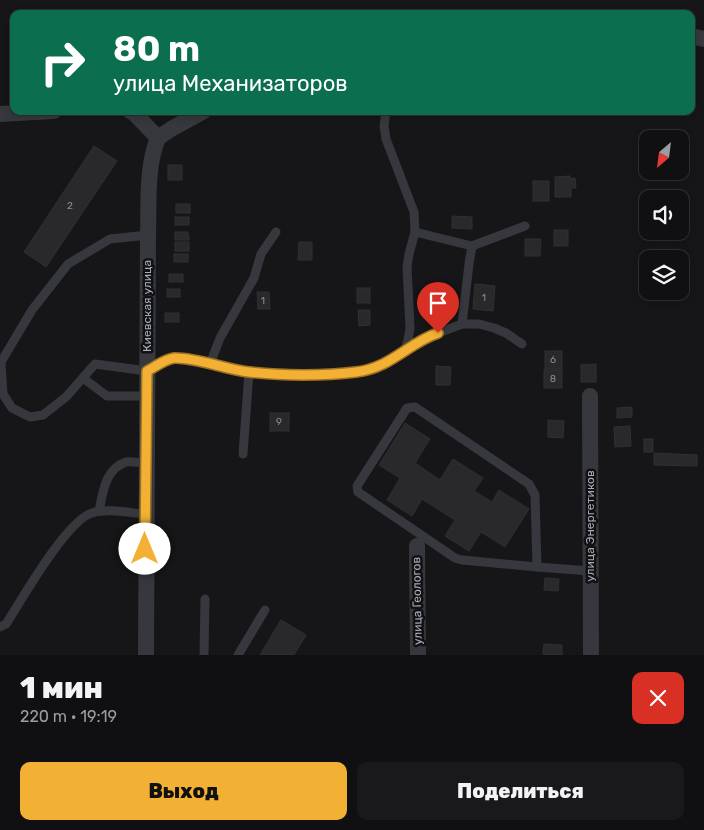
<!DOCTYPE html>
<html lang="ru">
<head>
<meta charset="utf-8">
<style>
	:root { --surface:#101012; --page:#19191b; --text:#f1f3f6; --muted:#9c9d9f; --line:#303032; --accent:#f2b134 }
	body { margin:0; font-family:Rubik,sans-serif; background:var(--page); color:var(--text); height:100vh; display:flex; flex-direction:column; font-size:19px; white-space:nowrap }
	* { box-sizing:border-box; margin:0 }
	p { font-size:16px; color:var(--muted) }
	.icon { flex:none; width:28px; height:28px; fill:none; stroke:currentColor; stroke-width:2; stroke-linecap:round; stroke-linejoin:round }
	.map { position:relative; height:655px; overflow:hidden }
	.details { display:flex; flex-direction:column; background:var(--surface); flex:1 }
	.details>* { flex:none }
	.top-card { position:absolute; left:10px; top:10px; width:685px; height:105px; border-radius:10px; box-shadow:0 2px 8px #0003,0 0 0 1px var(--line); background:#0b6e4f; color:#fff; overflow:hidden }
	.needle { width:32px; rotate:208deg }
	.tools { position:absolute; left:639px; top:130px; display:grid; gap:10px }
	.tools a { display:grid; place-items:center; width:50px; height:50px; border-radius:10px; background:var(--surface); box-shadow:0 2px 8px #0003,0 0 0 1px var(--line); font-size:25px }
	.pin { position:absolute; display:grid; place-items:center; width:42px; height:42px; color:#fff; margin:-51px -21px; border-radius:50% 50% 50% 0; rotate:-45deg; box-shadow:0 0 5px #0007 }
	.pin .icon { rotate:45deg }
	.me { position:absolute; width:55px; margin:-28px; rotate:0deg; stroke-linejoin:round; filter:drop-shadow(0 0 4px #0008) }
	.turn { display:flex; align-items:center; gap:18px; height:105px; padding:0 20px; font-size:22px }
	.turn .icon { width:65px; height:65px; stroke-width:2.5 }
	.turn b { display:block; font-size:35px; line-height:42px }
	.round { display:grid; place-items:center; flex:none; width:52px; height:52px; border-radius:10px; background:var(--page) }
	.headline { display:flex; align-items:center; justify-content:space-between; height:85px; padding:0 20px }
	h1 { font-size:30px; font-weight:800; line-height:38px }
	.button { display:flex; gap:10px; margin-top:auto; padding:10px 20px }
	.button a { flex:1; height:58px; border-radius:10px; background:var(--accent); color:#111; font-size:20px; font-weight:800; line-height:58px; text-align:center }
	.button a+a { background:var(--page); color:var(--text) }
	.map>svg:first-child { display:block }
	.building { fill:#29292c; stroke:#303034 }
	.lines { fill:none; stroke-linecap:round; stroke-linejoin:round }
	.service { stroke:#37383d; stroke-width:9 }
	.minor { stroke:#37383d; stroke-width:16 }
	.route-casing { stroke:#9d7322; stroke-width:12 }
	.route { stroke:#f2b134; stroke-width:9 }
	.labels { text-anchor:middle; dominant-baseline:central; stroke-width:5; stroke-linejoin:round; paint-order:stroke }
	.number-label { font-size:10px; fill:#888b94 }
	.street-label { font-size:12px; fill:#a8adb8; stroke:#111113 }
</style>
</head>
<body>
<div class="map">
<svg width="704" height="655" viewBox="0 0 704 655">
	<rect width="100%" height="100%" fill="#161618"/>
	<!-- building -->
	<g class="building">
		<path d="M94,146L117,161L46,267L24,252Z"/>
		<rect x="168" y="165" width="14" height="15"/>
		<path d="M570,176V179L575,178L576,188H571V197H555V177Z"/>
		<rect x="533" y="181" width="16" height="20"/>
		<rect x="176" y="204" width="14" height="9"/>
		<path d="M452,216L472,217V229L452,228Z"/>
		<rect x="175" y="217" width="14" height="8"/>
		<rect x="554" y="230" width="14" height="16"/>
		<path d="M175,232H188L189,240H175Z"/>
		<path d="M525,239H541L540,256H525Z"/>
		<rect x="175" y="242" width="14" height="9"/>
		<path d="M299,242H312V260H298Z"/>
		<rect x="174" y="254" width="14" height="8"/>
		<path d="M644,263H648V286H646Z"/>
		<rect x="169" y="274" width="14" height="8"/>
		<path d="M475,284L495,286L493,311L473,309Z"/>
		<rect x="357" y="288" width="13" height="15"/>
		<rect x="167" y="289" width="13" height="8"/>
		<path d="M257,292H269L270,309H258Z"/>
		<path d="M358,310H370V325L359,326Z"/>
		<rect x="165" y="313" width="14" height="9"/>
		<rect x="545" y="351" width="17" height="18"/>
		<path d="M596,364V382H581V365Z"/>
		<path d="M436,366L451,367L450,385H436Z"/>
		<rect x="544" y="370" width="18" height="18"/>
		<path d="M632,407V417L617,418V408Z"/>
		<rect x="270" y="413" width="19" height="18"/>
		<path d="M548,420L564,421L563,438L548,437Z"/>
		<path d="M405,423L430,439L415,463L440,480L453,459L483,478L474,491L492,502L499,490L529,509L505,547L481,532L469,551L445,536L455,520L422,499L412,516L387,500L400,478L379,465Z"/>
		<path d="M630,426L631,446L615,447L614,427Z"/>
		<rect x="644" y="439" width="9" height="13"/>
		<path d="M654,453L697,455V466L654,465Z"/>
		<path d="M545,578L559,579L558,591L544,590Z"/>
		<path d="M281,620L306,635L294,655H260Z"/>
		<path d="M544,644L562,645V655H543Z"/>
	</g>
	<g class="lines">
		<!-- service -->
		<g class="service">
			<path d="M386,111L384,126L386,139L414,212L415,232L409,254L407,267L410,328L408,340L404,353"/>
			<path d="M415,232L472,246L525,226"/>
			<path d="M148,235L110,239L68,264L32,310L1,362L3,394L12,408L30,417L43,415L66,397L95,364L147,371L173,358L249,372L306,374L357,372L374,368L388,363L404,353L425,338L462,324H479L494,328L506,333L522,344"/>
			<path d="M462,324L469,264L472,246"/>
			<path d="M210,364L220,338L254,278L261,254L276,232"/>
			<path d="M83,378L107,396H146"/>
			<path d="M415,407L529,484L535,495L537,567L462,560L455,558L358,492L357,486L407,408Z"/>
			<path d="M243,454L249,372"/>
			<path d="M99,511C103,492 105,469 126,462C132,461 140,463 146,463"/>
			<path d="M537,567L591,571"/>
			<path d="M0,627L6,624C22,599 67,520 92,513C108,508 129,513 145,514"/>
			<path d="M204,655L205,599"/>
			<path d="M238,655L265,610"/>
		</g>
		<!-- minor -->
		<g class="minor">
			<path d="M691,36L704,39"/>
			<path d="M130,111L134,113L158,138"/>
			<path d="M0,114L54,111"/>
			<path d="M158,138L171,129L204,111"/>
			<path d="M590,396L591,655"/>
			<path d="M417,546L418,655"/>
			<path d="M146,655L148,235C149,204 146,167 158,138"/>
		</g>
	</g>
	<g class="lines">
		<!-- route casing -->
		<g class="route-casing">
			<path id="route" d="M145,549L147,371C155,367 165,359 174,358C196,357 227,370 249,372C282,376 325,376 356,372C391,368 408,343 438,333"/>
		</g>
		<!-- route -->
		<use href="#route" class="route"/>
	</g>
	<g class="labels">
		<!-- number labels -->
		<g class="number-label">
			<text x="70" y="206">2</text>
			<text x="484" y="298">1</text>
			<text x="263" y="301">1</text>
			<text x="553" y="360">6</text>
			<text x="553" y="379">8</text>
			<text x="279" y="422">9</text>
		</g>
		<!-- street labels -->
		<g class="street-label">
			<text transform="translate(147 306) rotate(-90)">Киевская улица</text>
			<text transform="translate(590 526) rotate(-90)">улица Энергетиков</text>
			<text transform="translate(417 601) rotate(-91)">улица Геологов</text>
		</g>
	</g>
</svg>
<div class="tools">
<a><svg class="needle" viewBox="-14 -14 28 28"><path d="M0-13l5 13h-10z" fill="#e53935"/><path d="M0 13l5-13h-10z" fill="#9c9d9f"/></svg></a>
<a><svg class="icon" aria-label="sound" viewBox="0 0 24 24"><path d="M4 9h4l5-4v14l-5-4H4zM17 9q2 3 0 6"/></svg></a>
<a><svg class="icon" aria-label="layers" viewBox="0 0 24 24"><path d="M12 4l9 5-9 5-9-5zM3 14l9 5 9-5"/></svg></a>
</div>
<div class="pin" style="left:438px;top:333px;background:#d93025"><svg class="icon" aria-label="arrive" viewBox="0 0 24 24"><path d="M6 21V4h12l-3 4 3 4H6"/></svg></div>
<svg class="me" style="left:145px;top:549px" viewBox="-20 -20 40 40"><circle r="19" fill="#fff"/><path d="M0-13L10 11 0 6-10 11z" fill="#f2b134"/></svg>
<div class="top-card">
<div class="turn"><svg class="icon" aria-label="right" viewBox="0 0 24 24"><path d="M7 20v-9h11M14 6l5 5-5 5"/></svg><div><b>80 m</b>улица Механизаторов</div></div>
</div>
</div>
<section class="details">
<div class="headline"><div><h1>1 мин</h1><p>220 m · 19:19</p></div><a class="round" style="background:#d93025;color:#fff"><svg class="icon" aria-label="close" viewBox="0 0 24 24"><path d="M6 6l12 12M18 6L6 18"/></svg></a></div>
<div class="button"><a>Выход</a><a>Поделиться</a></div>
</section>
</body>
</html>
